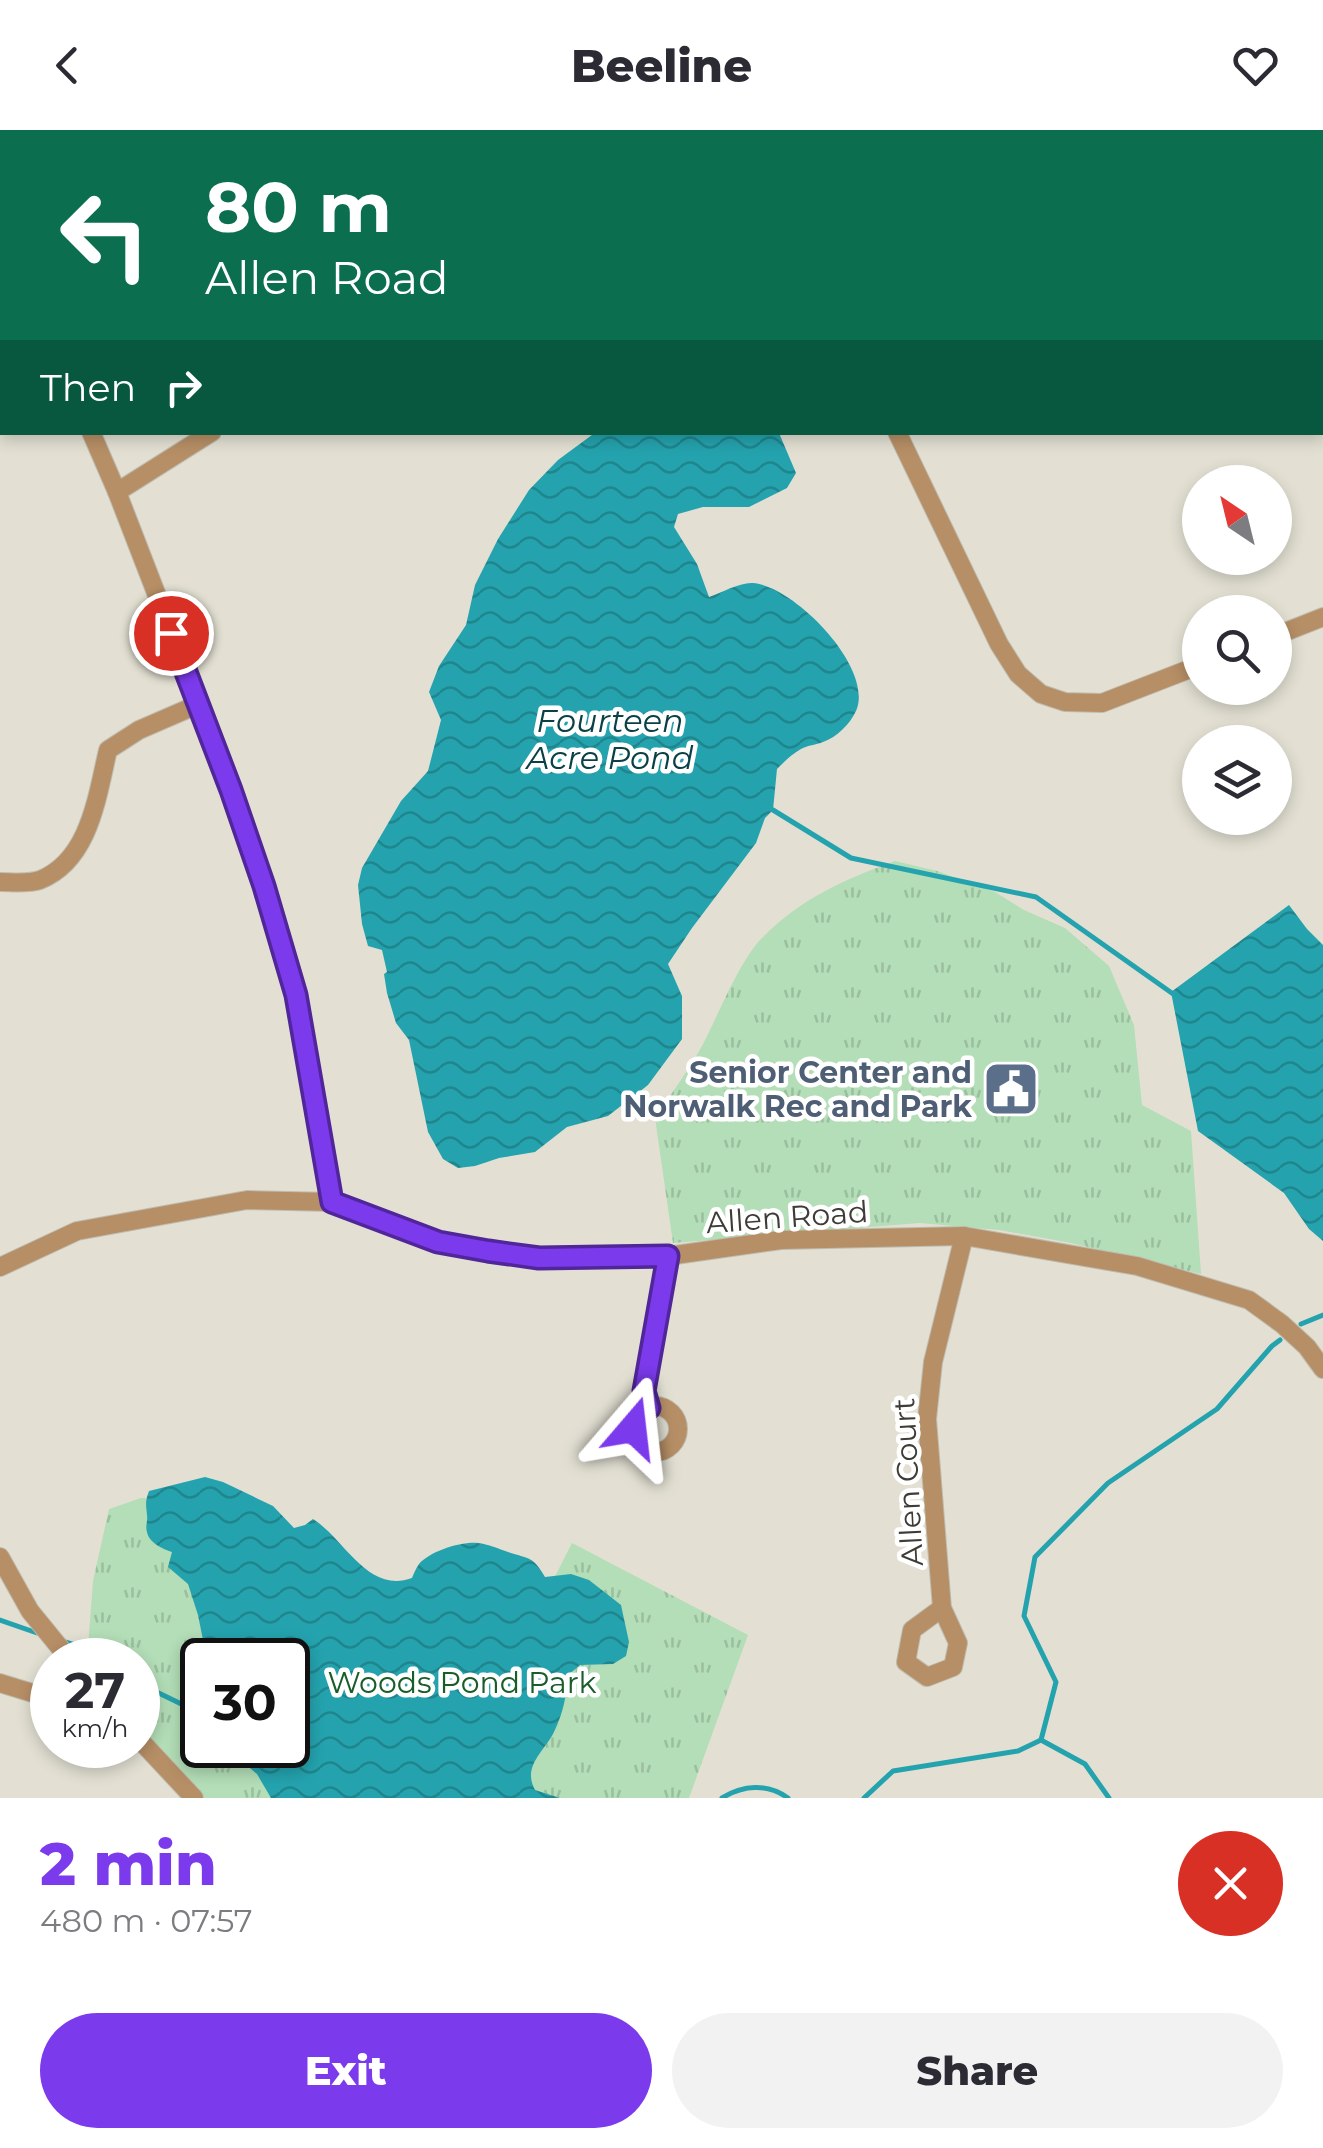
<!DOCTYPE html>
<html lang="en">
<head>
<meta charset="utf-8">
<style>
	:root { --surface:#fff; --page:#f2f2f3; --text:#2b2b33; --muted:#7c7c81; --accent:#7c3aed }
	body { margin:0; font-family:Montserrat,sans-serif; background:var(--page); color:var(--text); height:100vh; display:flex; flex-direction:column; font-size:38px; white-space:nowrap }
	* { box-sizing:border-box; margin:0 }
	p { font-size:32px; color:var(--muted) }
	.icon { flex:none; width:55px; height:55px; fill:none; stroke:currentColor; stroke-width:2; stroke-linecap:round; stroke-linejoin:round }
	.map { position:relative; height:1668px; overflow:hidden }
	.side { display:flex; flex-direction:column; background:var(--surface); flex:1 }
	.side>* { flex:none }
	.hud { position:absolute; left:0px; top:0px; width:1325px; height:305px; box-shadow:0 5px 15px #0003; background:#0b6e4f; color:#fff; overflow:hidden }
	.needle { width:65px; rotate:325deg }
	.fabs { position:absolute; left:1182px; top:335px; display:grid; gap:20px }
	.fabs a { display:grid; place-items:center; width:110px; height:110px; border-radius:50%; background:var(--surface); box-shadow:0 5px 15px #0003; font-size:50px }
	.speed { position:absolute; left:30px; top:1508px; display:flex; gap:20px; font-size:50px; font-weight:700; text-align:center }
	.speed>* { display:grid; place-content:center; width:130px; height:130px; border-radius:50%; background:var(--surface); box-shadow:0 5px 15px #0003; line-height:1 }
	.speed small { font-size:25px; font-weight:400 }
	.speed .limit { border:5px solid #111; border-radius:15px; background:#fff; color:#111 }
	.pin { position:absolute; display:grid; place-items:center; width:85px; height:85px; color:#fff; margin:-42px; border:5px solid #fff; border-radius:50%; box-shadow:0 2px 10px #0007 }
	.me { position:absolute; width:110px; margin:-55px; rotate:17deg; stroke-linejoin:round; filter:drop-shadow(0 0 8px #0008) }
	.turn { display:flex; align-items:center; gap:35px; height:210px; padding:0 40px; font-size:45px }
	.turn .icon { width:130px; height:130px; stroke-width:2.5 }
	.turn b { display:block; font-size:70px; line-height:85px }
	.then { display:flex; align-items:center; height:95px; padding:0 40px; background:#0003; gap:20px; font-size:38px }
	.round { display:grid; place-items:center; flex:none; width:105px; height:105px; border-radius:52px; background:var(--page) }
	.summary { display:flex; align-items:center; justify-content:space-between; height:170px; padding:0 40px }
	h1 { font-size:60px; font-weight:800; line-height:75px; color:var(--accent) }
	.button { display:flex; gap:20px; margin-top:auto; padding:20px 40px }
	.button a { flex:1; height:115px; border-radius:60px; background:var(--accent); color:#fff; font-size:40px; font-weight:800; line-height:115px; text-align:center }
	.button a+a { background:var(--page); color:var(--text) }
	header { display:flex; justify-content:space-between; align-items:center; height:130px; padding:0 40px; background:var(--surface); font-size:45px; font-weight:800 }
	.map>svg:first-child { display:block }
	.wetland { fill:url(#wetland-marsh) }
	.park { fill:url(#park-tufts); fill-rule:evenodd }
	.water { fill:url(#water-waves) }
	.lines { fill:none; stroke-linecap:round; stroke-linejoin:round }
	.stream { stroke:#24a3ae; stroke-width:5 }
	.minor-casing { stroke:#bebcb0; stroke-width:20 }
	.minor { stroke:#b78f66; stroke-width:18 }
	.route-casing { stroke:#51269a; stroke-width:25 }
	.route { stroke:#7c3aed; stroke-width:18 }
	.labels { text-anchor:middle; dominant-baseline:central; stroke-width:9; stroke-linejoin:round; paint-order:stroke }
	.service-label { font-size:30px; font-weight:bold; fill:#4e5e75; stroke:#fff; text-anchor:end }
	.street-label { font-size:30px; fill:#3d3c36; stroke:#fff }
	.park-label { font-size:30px; fill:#195d29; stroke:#fff }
	.water-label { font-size:32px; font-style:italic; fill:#0a4146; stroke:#fff }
</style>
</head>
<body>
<header><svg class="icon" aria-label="back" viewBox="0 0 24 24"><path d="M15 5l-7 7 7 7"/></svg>Beeline<svg class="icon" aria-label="heart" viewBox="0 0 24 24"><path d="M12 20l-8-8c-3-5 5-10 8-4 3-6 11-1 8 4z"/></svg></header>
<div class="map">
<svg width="1323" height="1668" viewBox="0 0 1323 1668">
	<defs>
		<pattern id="wetland-marsh" width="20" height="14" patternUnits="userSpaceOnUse" patternTransform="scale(2.5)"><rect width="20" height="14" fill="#b3deb7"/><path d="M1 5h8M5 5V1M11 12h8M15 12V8" fill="none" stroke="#9bbf9e"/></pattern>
		<pattern id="park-tufts" width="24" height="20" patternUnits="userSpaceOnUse" patternTransform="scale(2.5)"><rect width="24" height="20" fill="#b3deb7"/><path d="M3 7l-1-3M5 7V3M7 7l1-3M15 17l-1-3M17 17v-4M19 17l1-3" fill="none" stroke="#9bbf9e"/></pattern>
		<pattern id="water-waves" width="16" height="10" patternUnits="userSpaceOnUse" patternTransform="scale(2.5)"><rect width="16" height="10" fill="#24a3ae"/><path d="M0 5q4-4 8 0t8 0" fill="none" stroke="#20868e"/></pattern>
	</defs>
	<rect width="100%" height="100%" fill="#e3e0d3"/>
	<!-- wetland -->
	<rect class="wetland" x="967" y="0" width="167" height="2"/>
	<!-- park -->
	<g class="park">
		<path d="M895,731L937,741L995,762L1024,780L1065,798L1109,836L1134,895L1142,975L1191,1001L1201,1144L1071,1113L999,1100L920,1093L673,1113L655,988C671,964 688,941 702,916C718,886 739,831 762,808C800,769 845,749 895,731Z"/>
		<path d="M141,1368L171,1369C209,1386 375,1469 407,1452C415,1447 422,1436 429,1429L545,1466L572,1413L748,1505L689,1668H201L138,1606V1530H87L93,1451L109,1379ZM202,1530H288V1615H202Z"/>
	</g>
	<!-- water -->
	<g class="water">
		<path d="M596,302L779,303L796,343L787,358L749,377H703L678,384L674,397L697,434L709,467C721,463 740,452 753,453C794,456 875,538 856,581C850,594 837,607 823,612C816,615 808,615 801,619C792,624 784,632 777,639L773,680L765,688L756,713L692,798L668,834L682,866V909L648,955L608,986L567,997L535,1022L499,1028L475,1036L458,1038L443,1029L428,1002L409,910L396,893L387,863L384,844L387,842L382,820L368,816L362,794L358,755L362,738L401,671L428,641L441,590L429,562L439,536L466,495L475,455L498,409L529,360L558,330Z"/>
		<path d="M1289,775L1307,799L1323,815V1111L1309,1099L1284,1063L1198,1001L1171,862Z"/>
		<path d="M205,1347L223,1352L273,1376L294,1398L305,1395L313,1389C345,1409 367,1464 412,1448C414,1443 416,1438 419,1434C430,1421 462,1411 478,1413C488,1414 499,1419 508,1422C529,1429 533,1426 545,1447L571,1444L589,1450L621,1475L629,1512L626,1526L613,1534L580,1535L567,1546C567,1566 563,1583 554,1602C544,1622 522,1636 535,1660L560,1668H271L257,1644L236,1626L229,1615H288V1530H207L198,1485L188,1454L168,1437L172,1422C163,1419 149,1413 147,1402C145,1396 148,1391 147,1385C146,1374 145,1372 149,1361Z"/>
	</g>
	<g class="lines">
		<!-- stream -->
		<g class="stream">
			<path d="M773,680L851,728L1036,767L1176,866"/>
			<path d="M1301,1194L1323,1185"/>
			<path d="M0,1490L40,1504"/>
			<path d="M65,1512L75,1515L93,1530"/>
			<path d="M138,1553L202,1584"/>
			<path d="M1041,1610L1056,1552L1024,1486L1035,1427L1108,1353L1217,1279L1272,1216L1280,1210"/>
			<path d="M1041,1610L1085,1634L1109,1668"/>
			<path d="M722,1668C743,1655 767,1653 788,1668"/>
			<path d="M864,1668L893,1641L1018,1621L1041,1610"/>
		</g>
		<!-- minor casing -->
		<g class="minor-casing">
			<g id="minor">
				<path d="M719,0L723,2"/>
				<path d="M71,2L74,0"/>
				<path d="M610,2L614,0"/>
				<path d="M0,52L2,50"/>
				<path d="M0,167L2,170"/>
				<path d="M91,302L117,362L199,574L264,756L296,865L332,1072"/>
				<path d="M897,302L999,514L1018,544L1041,564L1065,572L1102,573L1200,535"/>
				<path d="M117,362L212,302"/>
				<path d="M1275,506L1323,487"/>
				<path d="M0,752C12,752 29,754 40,750C90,730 97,666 108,620L139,600L199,574"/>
				<path d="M0,1137L77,1101L247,1070L332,1072L438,1112L539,1129L668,1126L781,1110L964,1106L1137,1136L1249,1170L1282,1194L1307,1217L1323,1239"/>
				<circle cx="655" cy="1299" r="23"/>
				<path d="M649,1278L644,1261L668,1126"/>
				<path d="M0,1427L30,1481L70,1530"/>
				<path d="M942,1478L958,1513L953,1537L927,1547L906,1532L912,1500L942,1478L927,1289L933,1232L964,1106"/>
				<path d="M0,1553L52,1569"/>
				<path d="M138,1608L194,1668"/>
			</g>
		</g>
		<!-- minor -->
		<use href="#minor" class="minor"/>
	</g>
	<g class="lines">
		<!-- route casing -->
		<g class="route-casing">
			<path id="route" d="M171,503L231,660L264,756L296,865L332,1072L438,1112L488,1121L539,1128L668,1126L644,1261L649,1278L638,1285L633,1298"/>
		</g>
		<!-- route -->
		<use href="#route" class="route"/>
	</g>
	<!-- icons -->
	<defs>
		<g id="civic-square" transform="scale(2.875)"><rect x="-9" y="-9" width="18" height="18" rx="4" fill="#5c6f8a" stroke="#fff"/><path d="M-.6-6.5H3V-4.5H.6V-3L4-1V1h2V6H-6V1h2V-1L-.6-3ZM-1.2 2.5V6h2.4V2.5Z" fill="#fff"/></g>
	</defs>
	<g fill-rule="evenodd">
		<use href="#civic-square" x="1011" y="959"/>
	</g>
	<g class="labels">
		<!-- service labels -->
		<g class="service-label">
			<text x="972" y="942">Senior Center and<tspan x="972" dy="34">Norwalk Rec and Park</tspan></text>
		</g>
		<!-- street labels -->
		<g class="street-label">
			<text transform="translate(787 1087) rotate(-4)">Allen Road</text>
			<text transform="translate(908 1352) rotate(-93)">Allen Court</text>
		</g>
		<!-- park labels -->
		<g class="park-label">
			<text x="462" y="1552">Woods Pond Park</text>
		</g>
		<!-- water labels -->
		<g class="water-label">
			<text x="610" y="590">Fourteen<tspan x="610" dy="37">Acre Pond</tspan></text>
		</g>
	</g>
</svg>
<div class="fabs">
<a><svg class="needle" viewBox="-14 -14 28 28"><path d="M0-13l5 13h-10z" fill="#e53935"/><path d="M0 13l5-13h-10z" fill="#7c7c81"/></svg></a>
<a><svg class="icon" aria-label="search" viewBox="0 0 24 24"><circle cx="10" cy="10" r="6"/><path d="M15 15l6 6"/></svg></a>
<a><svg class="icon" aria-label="layers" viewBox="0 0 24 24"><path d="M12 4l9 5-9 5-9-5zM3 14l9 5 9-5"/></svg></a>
</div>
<div class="speed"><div>27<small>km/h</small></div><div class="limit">30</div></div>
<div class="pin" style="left:171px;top:503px;background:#d93025"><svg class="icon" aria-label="arrive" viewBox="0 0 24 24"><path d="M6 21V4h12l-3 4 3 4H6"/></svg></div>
<svg class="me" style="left:633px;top:1298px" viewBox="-20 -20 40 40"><path d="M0-17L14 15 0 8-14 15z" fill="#7c3aed" stroke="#fff" stroke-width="4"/></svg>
<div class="hud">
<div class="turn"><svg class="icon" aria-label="left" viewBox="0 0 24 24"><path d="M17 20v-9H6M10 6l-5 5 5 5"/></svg><div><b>80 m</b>Allen Road</div></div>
<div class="then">Then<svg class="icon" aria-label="right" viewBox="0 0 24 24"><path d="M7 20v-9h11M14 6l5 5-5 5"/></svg></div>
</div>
</div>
<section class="side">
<div class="summary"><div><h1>2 min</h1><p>480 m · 07:57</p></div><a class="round" style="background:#d93025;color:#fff"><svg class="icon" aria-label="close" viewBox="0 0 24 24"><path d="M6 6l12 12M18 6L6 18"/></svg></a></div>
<div class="button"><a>Exit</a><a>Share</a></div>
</section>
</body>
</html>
